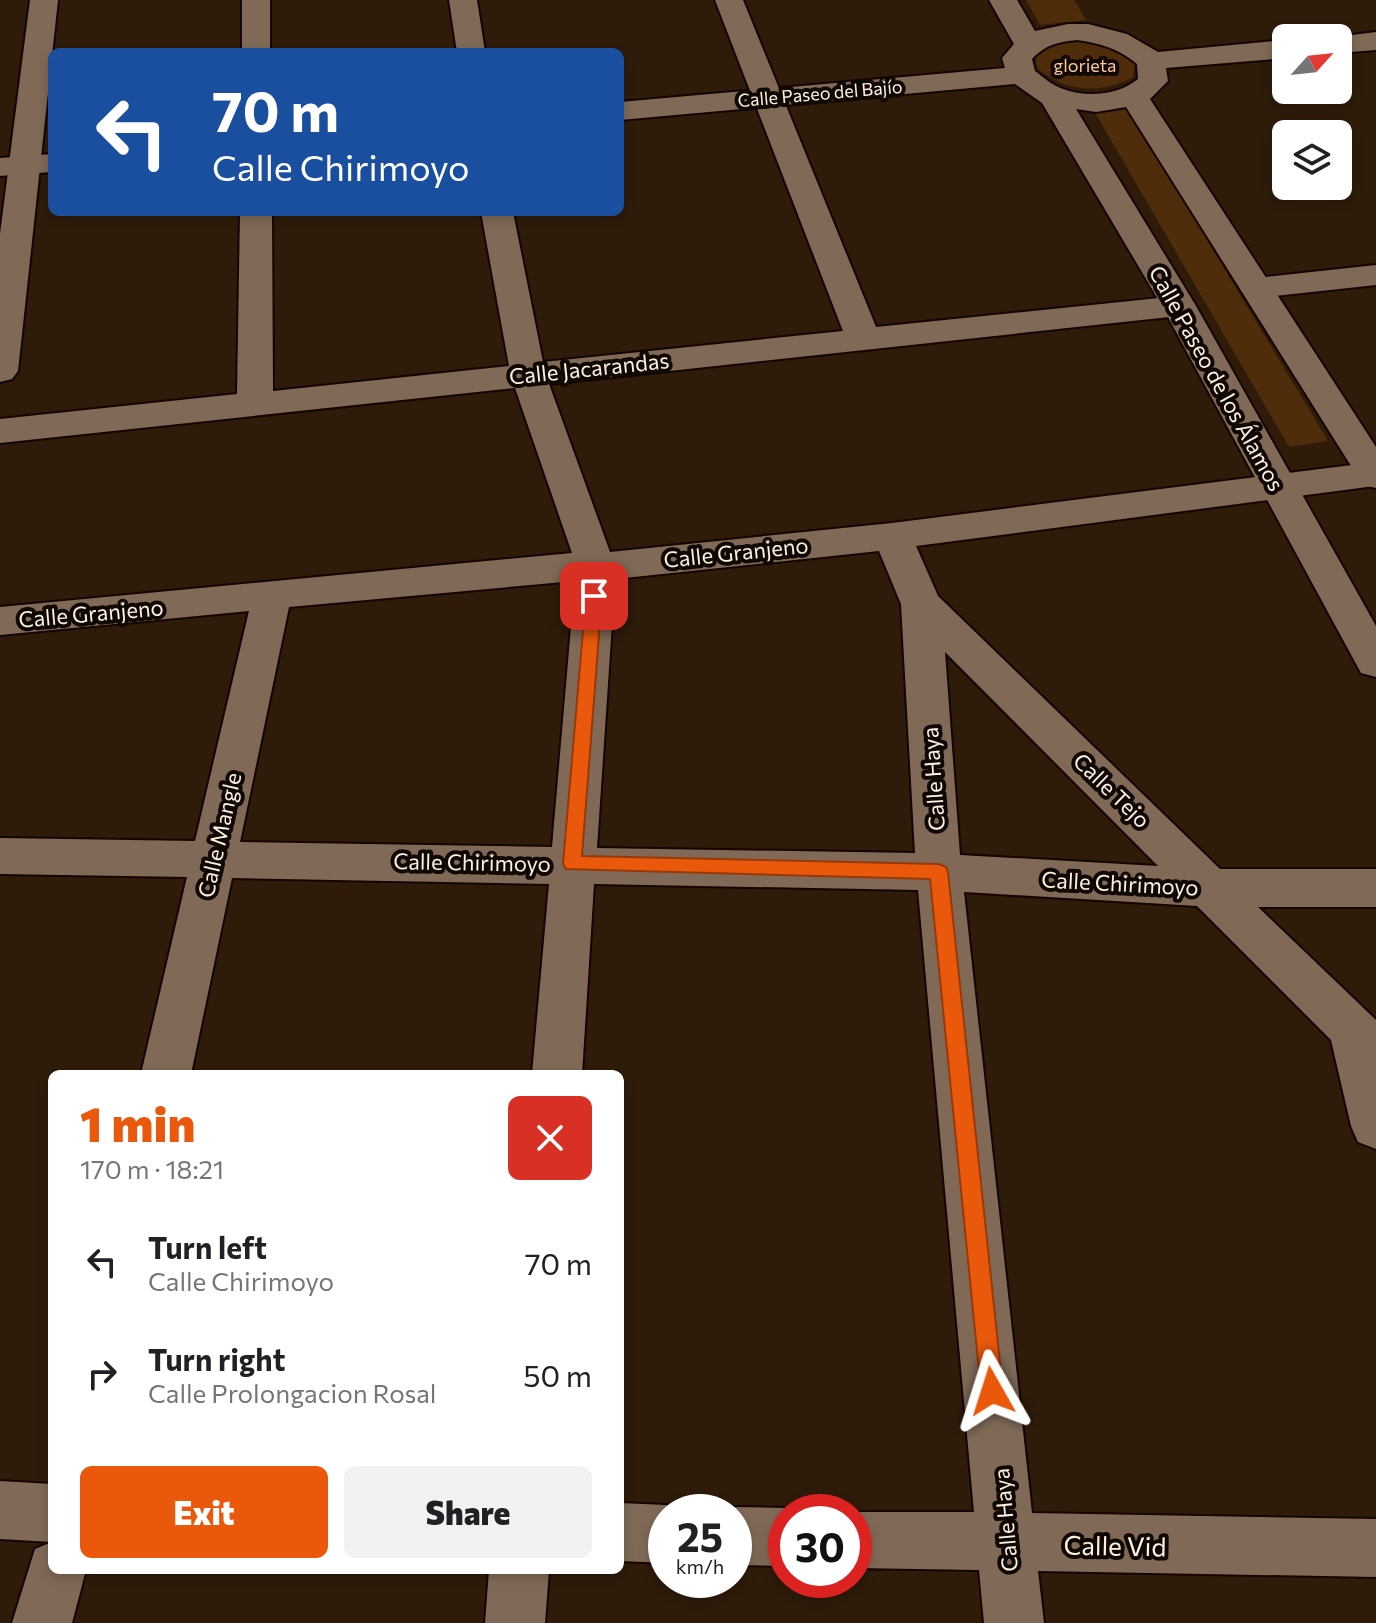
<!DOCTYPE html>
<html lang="en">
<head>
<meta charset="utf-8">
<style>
	:root { --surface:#fff; --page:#f2f2f2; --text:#202124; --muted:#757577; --accent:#ea580c }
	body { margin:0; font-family:Commissioner,sans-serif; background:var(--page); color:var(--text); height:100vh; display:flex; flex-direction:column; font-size:30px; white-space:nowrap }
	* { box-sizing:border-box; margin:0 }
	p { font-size:26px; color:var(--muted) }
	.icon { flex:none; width:44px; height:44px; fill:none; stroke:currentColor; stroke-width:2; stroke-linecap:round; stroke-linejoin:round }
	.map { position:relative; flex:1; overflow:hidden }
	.panel { position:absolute; left:48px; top:1070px; width:576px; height:504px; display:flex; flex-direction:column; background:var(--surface); border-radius:12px; box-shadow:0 4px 12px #0003 }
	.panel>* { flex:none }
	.guide { position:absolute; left:48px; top:48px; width:576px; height:168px; border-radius:12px; box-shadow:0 4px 12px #0003; background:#1a4fa0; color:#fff; overflow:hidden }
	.needle { width:52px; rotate:63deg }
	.buttons { position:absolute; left:1272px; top:24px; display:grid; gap:16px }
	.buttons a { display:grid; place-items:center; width:80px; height:80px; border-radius:12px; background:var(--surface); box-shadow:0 4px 12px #0003; font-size:40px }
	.speed { position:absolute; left:648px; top:1494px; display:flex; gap:16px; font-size:40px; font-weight:700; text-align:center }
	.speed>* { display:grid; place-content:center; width:104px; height:104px; border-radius:50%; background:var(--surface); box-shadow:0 4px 12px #0003; line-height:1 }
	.speed small { font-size:20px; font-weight:400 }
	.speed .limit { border:12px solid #d22; background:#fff; color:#111 }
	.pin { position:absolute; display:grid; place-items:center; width:68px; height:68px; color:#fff; margin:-34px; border-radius:16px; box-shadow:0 4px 12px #0006 }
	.me { position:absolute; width:88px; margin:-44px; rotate:354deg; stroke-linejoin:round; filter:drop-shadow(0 0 6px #0008) }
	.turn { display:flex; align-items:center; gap:28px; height:168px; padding:0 32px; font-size:36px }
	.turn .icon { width:104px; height:104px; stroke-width:2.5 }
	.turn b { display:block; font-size:56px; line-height:68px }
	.round { display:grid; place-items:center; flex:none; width:84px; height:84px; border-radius:12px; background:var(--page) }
	.headline { display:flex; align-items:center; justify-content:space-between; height:136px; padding:0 32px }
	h1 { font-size:48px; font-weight:800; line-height:60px; color:var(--accent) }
	.cta { display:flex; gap:16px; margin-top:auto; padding:16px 32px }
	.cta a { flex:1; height:92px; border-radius:12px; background:var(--accent); color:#fff; font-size:32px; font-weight:800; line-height:92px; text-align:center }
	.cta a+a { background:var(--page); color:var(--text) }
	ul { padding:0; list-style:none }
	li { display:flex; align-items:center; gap:24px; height:112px; padding:0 32px }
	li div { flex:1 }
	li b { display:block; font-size:30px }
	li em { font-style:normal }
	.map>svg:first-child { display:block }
	.green { fill:#4f2d0a }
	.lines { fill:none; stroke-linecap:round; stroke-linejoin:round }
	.street-casing { stroke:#150500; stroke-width:4 }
	.secondary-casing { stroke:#150500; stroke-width:4 }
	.street { fill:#806a57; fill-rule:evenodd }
	.secondary { fill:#806a57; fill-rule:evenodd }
	.route { fill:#ea580c; stroke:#983908; stroke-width:2 }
	.labels { text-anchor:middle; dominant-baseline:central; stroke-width:8; stroke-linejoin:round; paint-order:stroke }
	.far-park-label { font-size:18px; fill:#fec89a; stroke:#100803 }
	.far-street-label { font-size:18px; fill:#fdf0e5; stroke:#100803 }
	.street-label { font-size:22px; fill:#fdf0e5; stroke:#100803 }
	.near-street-label { font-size:26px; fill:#fdf0e5; stroke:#100803 }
</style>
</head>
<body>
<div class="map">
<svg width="1376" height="1623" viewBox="0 0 1376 1623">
	<rect width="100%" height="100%" fill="#2e1b0a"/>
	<!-- green -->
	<g class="green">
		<path d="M1026,0H1074L1086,20L1040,25Z"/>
		<path d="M1088,40L1116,48L1135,61L1133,77C1101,95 1065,92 1037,68L1036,57L1052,44Z"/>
		<path d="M1127,107L1328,441L1289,447L1094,111L1110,112Z"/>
	</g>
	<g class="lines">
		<!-- street casing -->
		<g class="street-casing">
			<g id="street">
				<path d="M30,0H58L18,371L12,379L0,382V234Z"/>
				<rect x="242" y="0" width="28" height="52"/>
				<path d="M449,0H477L485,52H457Z"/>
				<path d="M715,0H743L876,327L1179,296L1191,299L1196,306L1191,313L1179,316L549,384L610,552L892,523L1376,462L1375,486L916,546L938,596L1220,869H1376V907H1258L1376,1020V1149L1358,1142L1351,1126L1331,1040L1197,906L964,892L1032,1513L1376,1519V1577L1038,1571L1044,1623H984L979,1570L854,1568V1512H849H974L918,890L594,884L582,1074H532L549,884L232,878L191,1074H141L187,877L0,874V838L195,841L249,611L0,635V607L572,553L515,388L0,443V419L237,394L240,212H272L273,391L509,366L481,212H513L543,362L843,331ZM879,551L901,604L915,853L597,848L615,579ZM575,581L552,847L240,842L289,607ZM945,652L1158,866L960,855Z"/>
				<path d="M1376,265V285L1257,298L1245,295L1240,288L1245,281L1257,278Z"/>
				<path d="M0,1481L52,1484V1542L0,1539Z"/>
				<path d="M620,1503L666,1505L683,1512H666V1563L620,1561Z"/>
				<path d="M734,1507L786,1508L796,1512H786V1566L734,1565V1512H721Z"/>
				<path d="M52,1542V1570H86L72,1623H12L35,1549Z"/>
				<path d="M489,1570H549L545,1623H485Z"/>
			</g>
		</g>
		<!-- secondary casing -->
		<g class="secondary-casing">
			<g id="secondary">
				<path d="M989,0H1017L1035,31L1068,24H1088L1127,34L1158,52L1286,40V58L1166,68L1168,81L1150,99L1376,447V488L1363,485L1126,107L1096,112L1076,109L1196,306L1376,626V677L1361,673L1162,306L1042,103L1015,84L620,120V102L1005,68L1002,58L1014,44ZM1077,40C1100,43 1119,49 1137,64L1138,79C1119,95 1087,98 1063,89C1053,86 1043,77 1035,71L1032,59C1045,45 1058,42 1077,40Z"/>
				<path d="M1376,32V50L1338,53V38H1328Z"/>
				<path d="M52,154V172L0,176V158Z"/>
			</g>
		</g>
		<!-- street -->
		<use href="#street" class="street"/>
		<!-- secondary -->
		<use href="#secondary" class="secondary"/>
	</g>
	<!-- route -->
	<path class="route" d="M594,591L602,596L582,856L939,864L946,867L948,872L1003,1391L1000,1399L992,1402L984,1399L981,1391L930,879L566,869L563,864L586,596Z"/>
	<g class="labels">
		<!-- far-park labels -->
		<g class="far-park-label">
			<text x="1085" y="65">glorieta</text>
		</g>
		<!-- far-street labels -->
		<g class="far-street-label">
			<text transform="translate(820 93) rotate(-5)">Calle Paseo del Bajío</text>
		</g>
		<!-- street labels -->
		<g class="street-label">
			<text transform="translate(589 368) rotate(-6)">Calle Jacarandas</text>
			<text transform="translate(1217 378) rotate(61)">Calle Paseo de los Álamos</text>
			<text transform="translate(736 552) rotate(-6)">Calle Granjeno</text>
			<text transform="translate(91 613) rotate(-5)">Calle Granjeno</text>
			<text transform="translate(933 779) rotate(-94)">Calle Haya</text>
			<text transform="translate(1112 790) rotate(44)">Calle Tejo</text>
			<text transform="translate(219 835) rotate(-77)">Calle Mangle</text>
			<text transform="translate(472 862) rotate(1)">Calle Chirimoyo</text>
			<text transform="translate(1120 883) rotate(3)">Calle Chirimoyo</text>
			<text transform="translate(1005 1520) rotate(-95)">Calle Haya</text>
		</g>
		<!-- near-street labels -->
		<g class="near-street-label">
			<text transform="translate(1115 1545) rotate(1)">Calle Vid</text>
		</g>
	</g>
</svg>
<div class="buttons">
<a><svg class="needle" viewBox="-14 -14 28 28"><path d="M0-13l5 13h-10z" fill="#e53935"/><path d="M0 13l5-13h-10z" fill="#757577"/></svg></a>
<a><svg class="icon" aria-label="layers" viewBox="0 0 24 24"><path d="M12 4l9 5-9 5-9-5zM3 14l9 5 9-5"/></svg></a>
</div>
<div class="speed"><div>25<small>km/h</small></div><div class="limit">30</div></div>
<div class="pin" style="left:594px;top:596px;background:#d93025"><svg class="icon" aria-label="arrive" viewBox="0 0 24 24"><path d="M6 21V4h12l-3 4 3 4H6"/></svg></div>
<svg class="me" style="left:992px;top:1391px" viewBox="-20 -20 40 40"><path d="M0-17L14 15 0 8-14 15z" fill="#ea580c" stroke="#fff" stroke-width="4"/></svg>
<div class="guide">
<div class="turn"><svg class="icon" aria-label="left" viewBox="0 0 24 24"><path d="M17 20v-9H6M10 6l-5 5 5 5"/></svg><div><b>70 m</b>Calle Chirimoyo</div></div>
</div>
<section class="panel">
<div class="headline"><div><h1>1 min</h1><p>170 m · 18:21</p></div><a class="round" style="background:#d93025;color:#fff"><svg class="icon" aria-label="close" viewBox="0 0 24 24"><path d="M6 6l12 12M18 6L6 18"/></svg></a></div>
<ul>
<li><svg class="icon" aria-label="left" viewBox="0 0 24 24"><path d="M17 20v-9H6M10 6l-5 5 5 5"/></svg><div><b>Turn left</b><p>Calle Chirimoyo</p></div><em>70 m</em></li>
<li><svg class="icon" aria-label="right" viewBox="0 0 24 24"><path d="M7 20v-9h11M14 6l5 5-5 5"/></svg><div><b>Turn right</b><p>Calle Prolongacion Rosal</p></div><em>50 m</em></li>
</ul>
<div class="cta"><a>Exit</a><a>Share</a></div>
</section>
</div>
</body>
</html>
